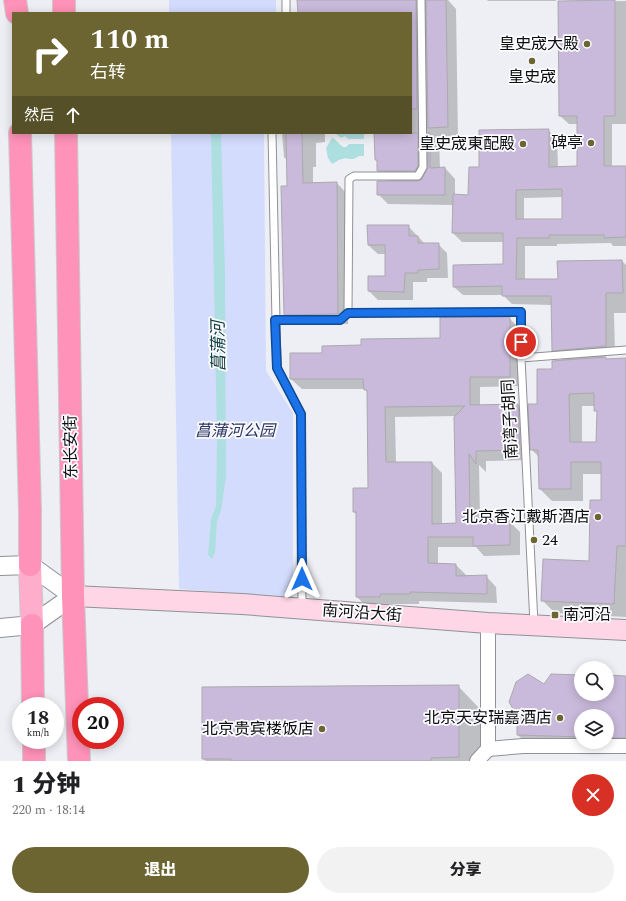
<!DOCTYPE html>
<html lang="zh">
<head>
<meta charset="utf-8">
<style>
	:root { --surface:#fff; --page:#f2f2f2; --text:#202124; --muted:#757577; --accent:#6c6532 }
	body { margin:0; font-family:Spectral,"Noto Sans SC",serif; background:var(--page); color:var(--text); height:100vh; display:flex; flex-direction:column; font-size:15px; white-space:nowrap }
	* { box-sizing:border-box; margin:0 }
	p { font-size:13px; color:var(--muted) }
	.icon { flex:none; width:22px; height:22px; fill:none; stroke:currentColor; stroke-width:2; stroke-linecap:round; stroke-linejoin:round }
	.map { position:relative; height:761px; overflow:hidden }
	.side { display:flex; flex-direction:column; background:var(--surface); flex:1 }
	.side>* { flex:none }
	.hud { position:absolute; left:12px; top:12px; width:400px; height:122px; border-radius:0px; box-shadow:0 2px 10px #0003; background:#6c6532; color:#fff; overflow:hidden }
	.tools { position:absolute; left:574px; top:661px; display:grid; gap:8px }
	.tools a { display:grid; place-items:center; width:40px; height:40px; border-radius:50%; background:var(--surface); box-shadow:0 2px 10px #0003; font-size:20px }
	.speed { position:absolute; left:12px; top:697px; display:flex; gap:8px; font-size:20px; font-weight:700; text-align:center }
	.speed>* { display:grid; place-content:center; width:52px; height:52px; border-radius:50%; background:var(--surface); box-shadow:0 2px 10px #0003; line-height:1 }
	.speed small { font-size:10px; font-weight:400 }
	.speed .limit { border:6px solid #d22; background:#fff; color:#111 }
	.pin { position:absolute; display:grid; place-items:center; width:34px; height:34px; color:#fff; margin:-17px; border:2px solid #fff; border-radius:50%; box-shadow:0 1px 4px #0007 }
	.me { position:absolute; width:44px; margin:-22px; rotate:0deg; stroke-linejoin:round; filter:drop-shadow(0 0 3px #0008) }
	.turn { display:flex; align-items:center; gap:14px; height:84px; padding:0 12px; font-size:18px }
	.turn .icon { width:52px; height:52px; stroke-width:2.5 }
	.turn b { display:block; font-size:28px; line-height:34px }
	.then { display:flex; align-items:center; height:38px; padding:0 12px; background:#0003; gap:8px; font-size:15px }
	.round { display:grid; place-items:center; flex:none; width:42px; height:42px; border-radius:21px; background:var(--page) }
	.head { display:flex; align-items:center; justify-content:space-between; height:68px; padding:0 12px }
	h1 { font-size:24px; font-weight:800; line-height:30px }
	.action { display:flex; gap:8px; margin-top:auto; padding:8px 12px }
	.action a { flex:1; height:46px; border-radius:24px; background:var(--accent); color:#fff; font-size:16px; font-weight:800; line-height:46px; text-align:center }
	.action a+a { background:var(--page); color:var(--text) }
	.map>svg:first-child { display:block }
	.green { fill:#d3dcfd }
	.water { fill:#aedfe0 }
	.pier { fill:#edeff4 }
	.shadow { fill:#0003; fill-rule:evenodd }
	.building { fill:#c9b9db; stroke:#aba9ae; fill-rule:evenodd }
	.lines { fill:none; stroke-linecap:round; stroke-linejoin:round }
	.service-casing { stroke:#8f9196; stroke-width:9 }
	.minor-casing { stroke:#8f9196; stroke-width:16 }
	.tertiary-casing { stroke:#8f9196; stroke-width:20 }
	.secondary-casing { stroke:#8f9196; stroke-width:22 }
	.primary-casing { stroke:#cacaca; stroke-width:24 }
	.trunk-casing { stroke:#cacaca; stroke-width:24 }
	.service { stroke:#fff; stroke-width:7 }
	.minor { stroke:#fff; stroke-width:14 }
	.tertiary { stroke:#fff; stroke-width:18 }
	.secondary { stroke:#fed6e5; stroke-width:20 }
	.primary { stroke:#feadca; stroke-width:22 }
	.trunk { stroke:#fe92b8; stroke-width:22 }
	.route-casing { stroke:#114b97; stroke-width:10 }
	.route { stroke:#1a73e8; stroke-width:7 }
	.poi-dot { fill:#6c6532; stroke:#fcfcff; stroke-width:1.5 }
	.labels { text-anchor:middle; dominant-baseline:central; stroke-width:3.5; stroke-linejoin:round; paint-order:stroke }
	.poi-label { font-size:16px; fill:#0d0e10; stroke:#fcfcff; text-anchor:end }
	.street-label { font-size:16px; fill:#0d0e10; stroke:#fcfcff }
	.park-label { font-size:16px; font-style:italic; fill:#2b3563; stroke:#fcfcff }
	.water-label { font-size:17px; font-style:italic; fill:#154244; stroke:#fcfcff }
</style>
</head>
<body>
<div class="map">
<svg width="626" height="761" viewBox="0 0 626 761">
	<rect width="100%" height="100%" fill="#edeff4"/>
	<!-- green -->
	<g class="green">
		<rect x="169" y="0" width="107" height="13"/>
		<path d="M171,133H264L266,371L293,413V597L179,589Z"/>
	</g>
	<!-- water -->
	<g class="water">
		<path d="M211,133H221L225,273L226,477L221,511L217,521L215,553L212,559L208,555L211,519L216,506L217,438Z"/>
		<path d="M335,133H364V156H359C351,162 350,157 342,159C339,159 335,163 332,164L328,158L326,148Z"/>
	</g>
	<!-- pier -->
	<path class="pier" d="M335,133L341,138L345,136L348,139H364V144H349L346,147H343L332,137Z"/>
	<!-- shadow -->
	<g class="shadow">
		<path d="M299,0H448L456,9L458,137H439L440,168H445L455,179V195L469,196L480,168L548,130L557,139L558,168L578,167V124H569L560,116L559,2L626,1V124H612V167H626V246H613L611,243L557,244V246H525V280H559L622,261L626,265V313H614L615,355L604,356L608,360L626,359V617L555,613L542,600L590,562L602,501V474H583V501H552L540,489L539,457L530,448V460L486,461V472L479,465L480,519H497L500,522H510L520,532V555L484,556L476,547H438V564L456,565L466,575V577L486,576L496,587L497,603L419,601V604H390V606L367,607L357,597V515L354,512V489H369L368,393L365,389H302L291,379L323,354L362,346L441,339L509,318L519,328L520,386L480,387V406L518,405L530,418L538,405L553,370L563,361L553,350L552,305L512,304L503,295H463L454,287L504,265V242H462L453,233L454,205L388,204L378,194L389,182L378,171V162L376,160L375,133L325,134V142L316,143V167H313V184L337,183L347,194L348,324L295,325L285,314L288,187L287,160L284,157L282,133H411V13H299ZM563,197V220H524V198ZM582,406H595L596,410L598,413L597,443H582ZM457,416V524H442V473L432,463H396L395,417Z"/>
		<path d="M487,0H556V1H488Z"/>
		<path d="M408,226L425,244H438L447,253L448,278H427V282H413V300H378L369,291L386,277V254H378L368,245Z"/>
		<path d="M581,676V694H607V676L626,677V750L531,748L518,735L544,686ZM581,716H607V742H581Z"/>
		<path d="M458,686L480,709L481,761H206L203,759Z"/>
	</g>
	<!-- building -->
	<g class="building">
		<path d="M297,0H416L417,109H411V13H298Z"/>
		<path d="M426,0H446L448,127L428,128Z"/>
		<path d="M615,0V116H604V166H626V237L604,238V235H549V238H517L516,279H558L557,261L622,260L623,293H606V346L552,351L551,296H502V286L453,287V265L503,264V233H452L453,194L468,195L469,167H479V130L549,129V167L577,166V116H559L558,1ZM562,189V219H516V190Z"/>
		<path d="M286,133H302L303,183L337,182L338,314L284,315L281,186H287Z"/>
		<path d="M374,133H418V166L415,171H377V160H375Z"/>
		<path d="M428,133H430V168L445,167V195H377V181H418L422,179L428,167Z"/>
		<path d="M367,225H409V236H418V243H439V269L418,270V273H405L404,292L368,291V276H385V245H368Z"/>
		<path d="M440,317H510V377H470V405L518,404L520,450L476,451V464L469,454L470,518H497V521H510V545L473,546V537H428V563L456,564V576L487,575V594L410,592V594H380V597H356V512H353V488H368L367,390H364L363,379H290V353H322V346L361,345V339L440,338ZM465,406L454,417L456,523L432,524V462H386L385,407Z"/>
		<path d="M606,357V359L626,358V546H617L614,604L541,601L543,559L589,561L590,500H601V462H571V489H539L538,450H530L528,404H537V369H552V361ZM594,393V411H597L596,442H570L569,394Z"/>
		<path d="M528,674L544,684L551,674L581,675V694H607V675L626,676V738H607V716H581V737L517,735V716L509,702L516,682Z"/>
		<path d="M459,685V757L431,758V761H231V759H202V687Z"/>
	</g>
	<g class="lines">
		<!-- service casing -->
		<g class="service-casing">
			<g id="service">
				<path d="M286,13V0"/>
				<path d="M272,133L277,368L301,414L302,607"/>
				<path d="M348,313L521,312V358L534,624"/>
				<path d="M275,320H340L348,313L349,179L354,176H418L423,167L421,0"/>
				<path d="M521,358L626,350"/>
			</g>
		</g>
		<!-- minor casing -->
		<g class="minor-casing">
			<g id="minor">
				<path d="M488,749L523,746H626"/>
				<path d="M477,761L488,749V623"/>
			</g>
		</g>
		<!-- tertiary casing -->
		<g class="tertiary-casing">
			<path id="tertiary" d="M0,566L30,565L73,596L32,625L0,628"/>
		</g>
		<!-- secondary casing -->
		<g class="secondary-casing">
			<path id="secondary" d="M73,596L242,604L488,623L626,630"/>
		</g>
		<!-- primary casing -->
		<g class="primary-casing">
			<path id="primary" d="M30,565L32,625"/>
		</g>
		<!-- trunk casing -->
		<g class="trunk-casing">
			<g id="trunk">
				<path d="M15,0L17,13"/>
				<path d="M64,0V13"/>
				<path d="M20,133L30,511V565"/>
				<path d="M66,133L73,596L79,761"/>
				<path d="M32,625L33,706"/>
				<path d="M34,740V761"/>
			</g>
		</g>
		<!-- service -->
		<use href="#service" class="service"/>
		<!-- minor -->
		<use href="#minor" class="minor"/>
		<!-- tertiary -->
		<use href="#tertiary" class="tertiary"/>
		<!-- secondary -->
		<use href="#secondary" class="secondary"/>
		<!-- primary -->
		<use href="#primary" class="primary"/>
		<!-- trunk -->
		<use href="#trunk" class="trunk"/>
	</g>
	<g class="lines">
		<!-- route casing -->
		<g class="route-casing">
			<path id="route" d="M302,579L301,414L277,368L275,320H340L348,313L521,312V342"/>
		</g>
		<!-- route -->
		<use href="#route" class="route"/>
	</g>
	<!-- markers -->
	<g class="poi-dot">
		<circle cx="587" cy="44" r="4"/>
		<circle cx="532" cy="61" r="4"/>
		<circle cx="591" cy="143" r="4"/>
		<circle cx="523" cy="144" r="4"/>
		<circle cx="598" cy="517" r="4"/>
		<circle cx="534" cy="540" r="4"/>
		<rect x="551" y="611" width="8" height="8" rx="2"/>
		<circle cx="560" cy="718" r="4"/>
		<circle cx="322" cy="729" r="4"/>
	</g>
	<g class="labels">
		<!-- poi labels -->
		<g class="poi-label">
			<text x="579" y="44">皇史宬大殿</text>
			<text x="532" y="77" text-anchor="middle">皇史宬</text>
			<text x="583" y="143">碑亭</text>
			<text x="515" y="144">皇史宬東配殿</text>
			<text x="590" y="517">北京香江戴斯酒店</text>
			<text x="542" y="540" text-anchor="start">24</text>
			<text x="563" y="615" text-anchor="start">南河沿</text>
			<text x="552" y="718">北京天安瑞嘉酒店</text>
			<text x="314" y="729">北京贵宾楼饭店</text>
		</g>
		<!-- street labels -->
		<g class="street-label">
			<text transform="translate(510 419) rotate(-93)">南湾子胡同</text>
			<text transform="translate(71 447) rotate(-91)">东长安街</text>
			<text transform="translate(362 613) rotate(4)">南河沿大街</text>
		</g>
		<!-- park labels -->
		<g class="park-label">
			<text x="235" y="431">菖蒲河公园</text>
		</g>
		<!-- water labels -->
		<g class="water-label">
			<text transform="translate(219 346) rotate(-91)">菖蒲河</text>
		</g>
	</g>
</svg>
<div class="tools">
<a><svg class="icon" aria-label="search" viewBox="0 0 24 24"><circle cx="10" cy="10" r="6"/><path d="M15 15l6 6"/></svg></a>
<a><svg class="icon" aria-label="layers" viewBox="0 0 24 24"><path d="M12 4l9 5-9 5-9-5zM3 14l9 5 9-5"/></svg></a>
</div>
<div class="speed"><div>18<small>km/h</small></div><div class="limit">20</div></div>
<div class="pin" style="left:521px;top:342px;background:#d93025"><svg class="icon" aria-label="arrive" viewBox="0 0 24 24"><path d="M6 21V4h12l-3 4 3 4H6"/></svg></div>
<svg class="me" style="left:302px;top:579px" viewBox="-20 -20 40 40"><path d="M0-17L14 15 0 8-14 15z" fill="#1a73e8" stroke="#fff" stroke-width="4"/></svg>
<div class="hud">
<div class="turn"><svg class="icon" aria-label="right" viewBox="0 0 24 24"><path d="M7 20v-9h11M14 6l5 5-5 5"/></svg><div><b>110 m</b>右转</div></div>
<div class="then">然后<svg class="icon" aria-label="ahead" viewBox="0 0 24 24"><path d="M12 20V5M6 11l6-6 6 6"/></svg></div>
</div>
</div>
<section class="side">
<div class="head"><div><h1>1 分钟</h1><p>220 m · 18:14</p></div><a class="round" style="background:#d93025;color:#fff"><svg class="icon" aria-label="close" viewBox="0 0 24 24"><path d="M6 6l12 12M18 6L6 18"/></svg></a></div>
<div class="action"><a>退出</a><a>分享</a></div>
</section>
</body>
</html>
